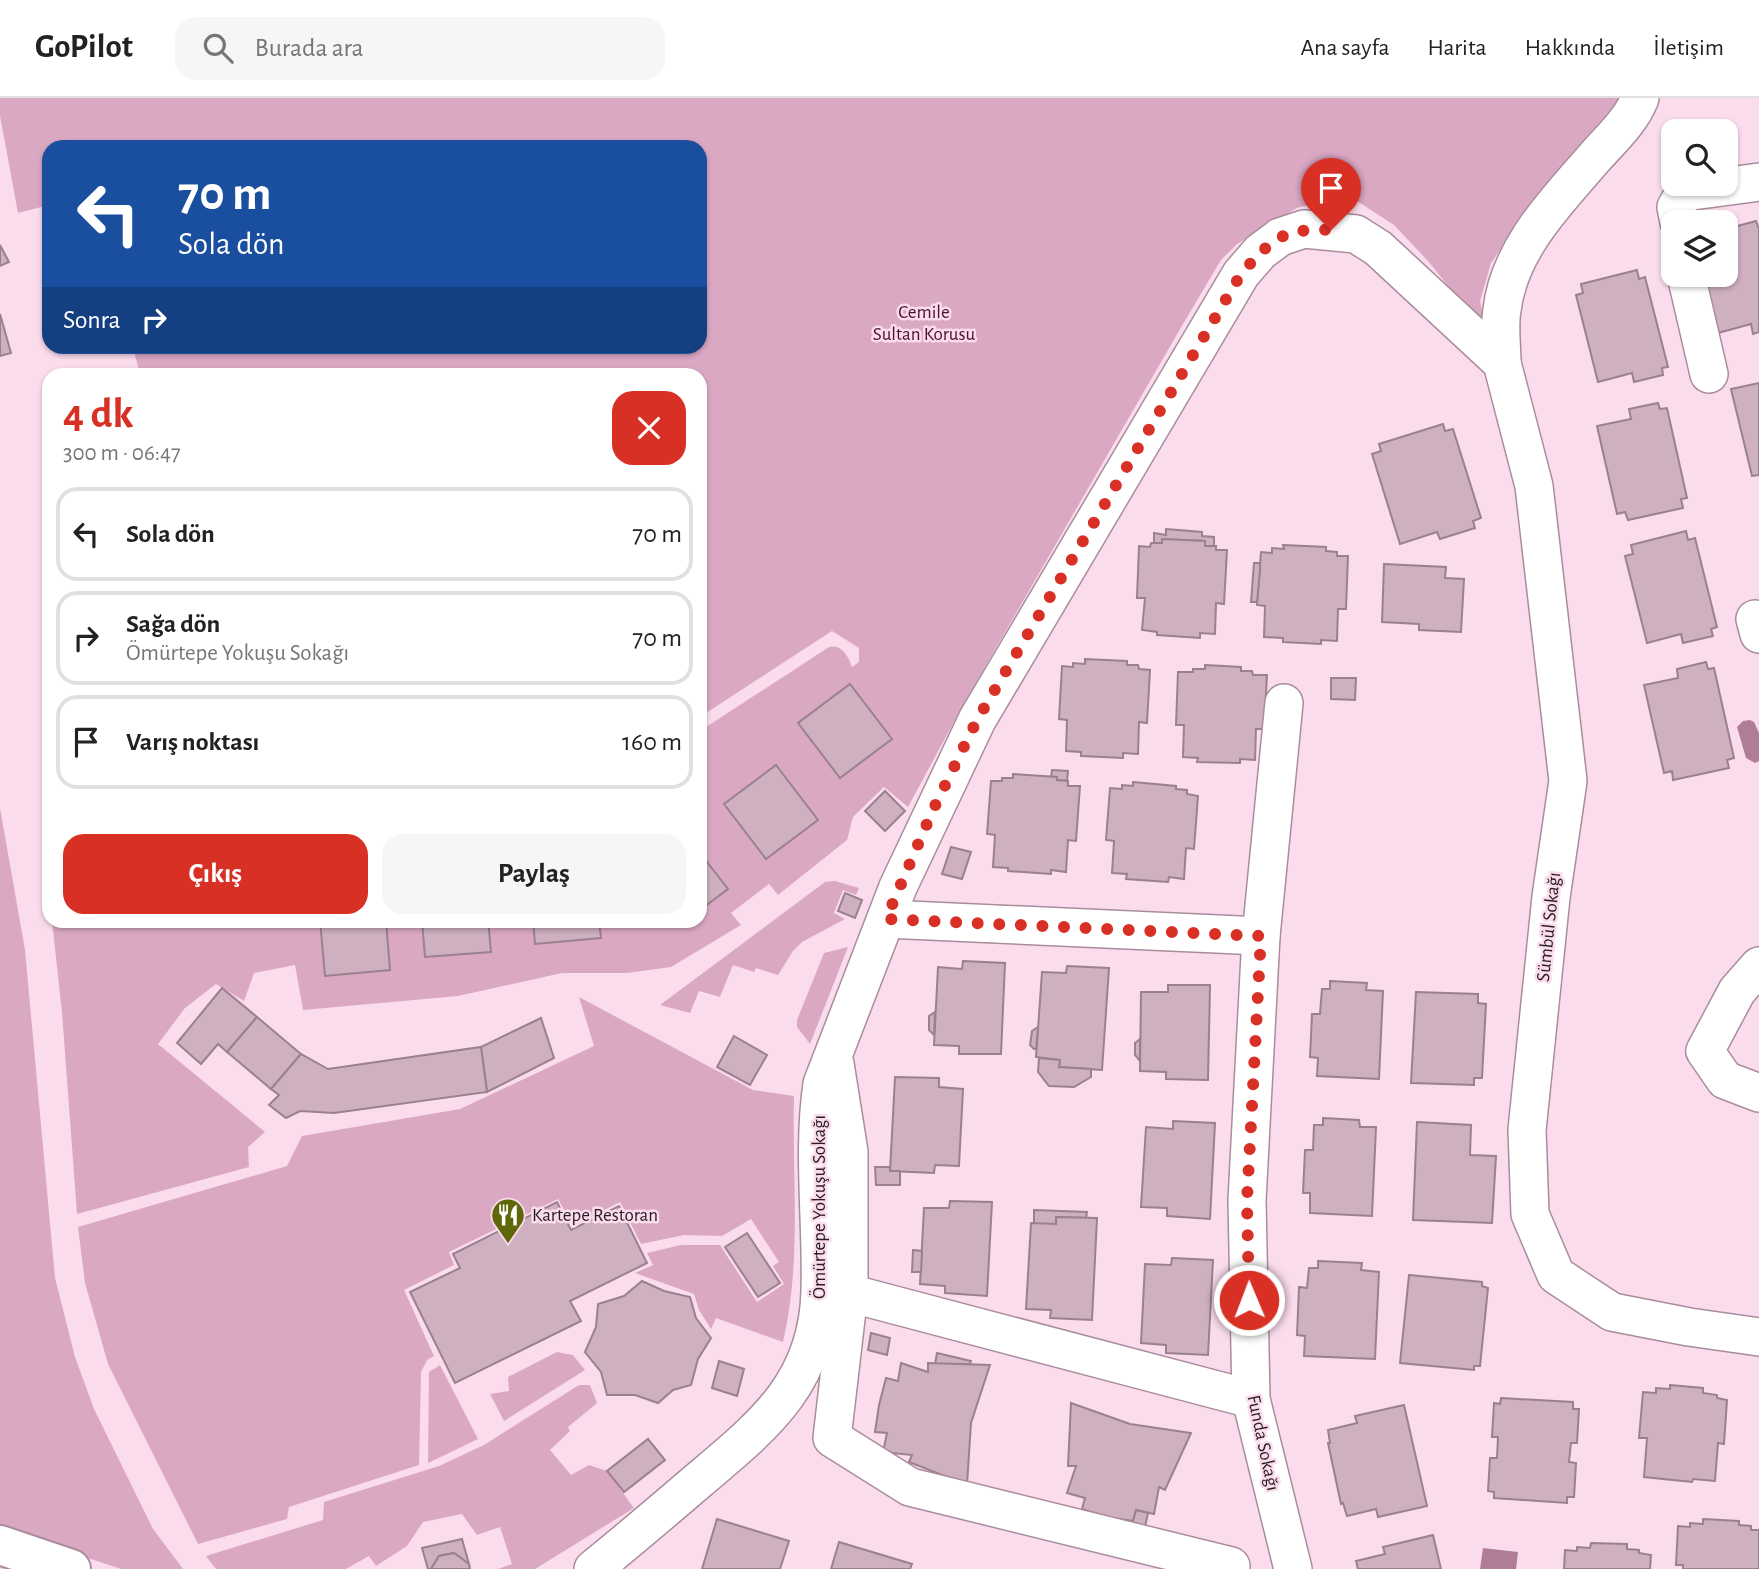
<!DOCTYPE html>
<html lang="tr">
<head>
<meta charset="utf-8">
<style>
	:root { --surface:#fff; --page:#f6f6f6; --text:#222; --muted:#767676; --line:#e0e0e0; --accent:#d93025 }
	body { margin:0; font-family:"Alegreya Sans",sans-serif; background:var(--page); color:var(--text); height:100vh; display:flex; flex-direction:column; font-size:26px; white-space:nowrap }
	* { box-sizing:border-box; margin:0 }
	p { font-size:23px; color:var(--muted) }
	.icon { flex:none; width:38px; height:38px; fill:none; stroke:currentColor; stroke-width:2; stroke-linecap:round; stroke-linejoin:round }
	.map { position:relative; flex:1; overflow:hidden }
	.drawer { position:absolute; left:42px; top:270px; width:665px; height:560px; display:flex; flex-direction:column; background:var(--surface); border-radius:21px; box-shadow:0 2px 5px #0004 }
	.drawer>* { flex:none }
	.hud { position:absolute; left:42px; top:42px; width:665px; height:214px; border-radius:21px; box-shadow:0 2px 5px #0004; background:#1a4fa0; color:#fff; overflow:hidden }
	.tools { position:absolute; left:1661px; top:21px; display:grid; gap:14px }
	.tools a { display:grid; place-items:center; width:77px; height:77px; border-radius:14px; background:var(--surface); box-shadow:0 2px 5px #0004; font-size:35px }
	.pin { position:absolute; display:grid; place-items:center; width:60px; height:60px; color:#fff; margin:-72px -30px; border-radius:50% 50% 50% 0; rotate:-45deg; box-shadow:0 0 7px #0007 }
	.pin .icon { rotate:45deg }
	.me { position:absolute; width:77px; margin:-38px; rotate:359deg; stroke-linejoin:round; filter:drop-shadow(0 0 5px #0008) }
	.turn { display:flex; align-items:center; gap:24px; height:147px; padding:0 21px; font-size:32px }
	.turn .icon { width:91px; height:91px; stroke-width:2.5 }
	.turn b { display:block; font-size:49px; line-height:60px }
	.then { display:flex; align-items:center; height:66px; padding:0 21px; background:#0003; gap:14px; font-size:26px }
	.round { display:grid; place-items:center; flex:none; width:74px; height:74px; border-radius:21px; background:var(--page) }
	.overview { display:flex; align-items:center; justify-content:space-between; height:119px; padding:0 21px }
	h1 { font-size:42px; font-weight:700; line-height:52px; color:var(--accent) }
	.cta { display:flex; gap:14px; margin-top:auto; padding:14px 21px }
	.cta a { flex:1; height:80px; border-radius:21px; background:var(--accent); color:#fff; font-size:28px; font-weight:700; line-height:80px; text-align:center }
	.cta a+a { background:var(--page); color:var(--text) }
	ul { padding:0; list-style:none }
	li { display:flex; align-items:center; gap:21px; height:94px; margin:0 14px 10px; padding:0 7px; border:4px solid var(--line); border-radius:21px }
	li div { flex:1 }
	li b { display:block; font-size:26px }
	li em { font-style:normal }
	header { display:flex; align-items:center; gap:42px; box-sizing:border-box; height:98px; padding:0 35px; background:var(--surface); border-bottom:2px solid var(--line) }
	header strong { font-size:33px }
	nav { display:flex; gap:38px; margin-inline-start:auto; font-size:24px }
	.search { width:490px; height:63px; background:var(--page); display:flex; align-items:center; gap:18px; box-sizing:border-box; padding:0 24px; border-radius:21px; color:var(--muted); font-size:26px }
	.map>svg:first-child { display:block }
	.green { fill:#dba8c4 }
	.water { fill:#b07d99 }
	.building { fill:#ceb0c0; stroke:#9b808e; stroke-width:2 }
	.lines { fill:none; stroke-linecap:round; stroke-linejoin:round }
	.street-casing { stroke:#a98d9c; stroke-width:40 }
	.secondary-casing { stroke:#a98d9c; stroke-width:42 }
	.street { stroke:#fff; stroke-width:37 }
	.secondary { stroke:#fff; stroke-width:38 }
	.route { stroke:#d93025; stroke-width:12; stroke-dasharray:0 21.6 }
	.labels { text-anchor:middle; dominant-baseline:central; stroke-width:5; stroke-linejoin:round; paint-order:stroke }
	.park-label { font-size:19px; fill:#4c0f37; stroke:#fbdced }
	.street-label { font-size:19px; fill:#271c22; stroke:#fbdced }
	.poi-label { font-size:19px; fill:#271c22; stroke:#fbdced; text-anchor:start }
</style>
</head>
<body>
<header>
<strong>GoPilot</strong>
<div class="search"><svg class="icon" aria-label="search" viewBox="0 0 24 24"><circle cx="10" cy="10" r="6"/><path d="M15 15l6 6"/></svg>Burada ara</div>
<nav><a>Ana sayfa</a><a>Harita</a><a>Hakkında</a><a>İletişim</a></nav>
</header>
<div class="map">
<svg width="1759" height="1471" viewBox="0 0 1759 1471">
	<rect width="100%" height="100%" fill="#fbdced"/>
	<!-- green -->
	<g class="green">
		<path d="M0,0H1628L1519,125L1491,165L1480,203L1487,236L1428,163L1394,127L1357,103L1327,102L1297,110L1237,146L1221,162L1183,226L963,607L908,709L884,689L853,719L847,742L778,797L769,786L731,815L741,827L671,869L627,875H562L458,898L303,912L295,867L254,875L244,903L216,886L185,910L158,946L265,1034L248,1049L249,1069L77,1116L62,914L52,823L700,822V633L829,549C842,546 848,558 852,569L859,564V550L832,533L700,619V276H140L133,249L700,248V49H49V107L18,115L0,18Z"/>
		<path d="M0,710L25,852L55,1180L75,1259L94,1311L153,1431L183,1471H121L0,1431Z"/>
		<path d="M835,783L859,790L856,797L843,792L834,815L845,821L802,844L793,853L778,877L756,870L754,874L733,867L720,899L699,893L690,915L660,907L825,784Z"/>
		<path d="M848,849L810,946L797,929V922L824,855Z"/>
		<path d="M579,899L753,992L794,998C792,1080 802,1163 783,1244L716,1220L711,1231L699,1212L694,1196L635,1175L653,1167L647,1155L681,1147H720L757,1204L784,1186L773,1168L779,1164L751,1121L722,1138L684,1137L641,1146L620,1104L573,1128L558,1101L449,1154L454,1167L404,1192L434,1258L427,1262L421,1274L419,1367L289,1409L287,1421L198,1446L108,1266L85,1185L78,1129L287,1068L302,1038L460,1011L594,948Z"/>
		<path d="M557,1254L573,1257L585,1272L504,1323L490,1296L509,1293L508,1279Z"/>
		<path d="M440,1267L478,1341L428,1365L429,1274Z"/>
		<path d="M579,1287H590L597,1305L568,1329L570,1333L550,1352L571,1377L589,1367L607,1373L634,1410L535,1471H498L512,1466L500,1429L477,1437L462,1416L423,1424L407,1448L376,1468L369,1458L346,1471H216L206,1458L323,1422L324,1404L439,1368L484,1347Z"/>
	</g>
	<!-- water -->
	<g class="water">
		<path d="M1750,622L1754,624L1759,635V663L1755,665L1746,660L1737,629L1743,623Z"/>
		<path d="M1483,1450L1518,1454L1516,1471H1480Z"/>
	</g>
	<!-- building -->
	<g class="building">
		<path d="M1756,123L1759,131V234L1753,236L1751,226L1718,235L1702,177H1726V131Z"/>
		<path d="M0,147L9,164L0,168Z"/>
		<path d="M1637,172L1639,181L1645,179L1668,269L1662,270L1663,277L1634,284L1632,275L1598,284L1576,197L1583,195L1581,186Z"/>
		<path d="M0,216L11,255L0,258Z"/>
		<path d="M1759,285V377L1752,378L1731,291Z"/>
		<path d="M1658,305L1660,311L1667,310L1687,400L1681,401L1683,410L1628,422L1625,414L1617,416L1597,328L1631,321L1629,311Z"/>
		<path d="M1443,326L1445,333L1453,331L1481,420L1473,423L1475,430L1440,441L1437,434L1400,446L1372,356L1381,353L1379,346Z"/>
		<path d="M1166,431L1202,434V438L1214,439V448H1205V443L1162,441V445H1154V435L1166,437Z"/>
		<path d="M1686,433L1688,442L1695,440L1717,529L1711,531L1713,538L1683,545L1681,536L1647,545L1625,458L1633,456L1631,447Z"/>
		<path d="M1162,441L1205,443V448H1216V452H1227L1224,506L1216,505L1215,536L1200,535V540L1157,537V534L1142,532L1145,500H1137L1139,448L1150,449L1151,445H1162Z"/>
		<path d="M1283,447L1326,449V453L1337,454V458H1348L1346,511H1338L1337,543L1321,542V546L1283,544V540L1264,539L1265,508L1257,507L1261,454L1272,455V450L1284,451Z"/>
		<path d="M1254,465H1260V472L1257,504H1251Z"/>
		<path d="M1384,466L1446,469L1445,480L1464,481L1461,534L1419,532V526L1382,524Z"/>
		<path d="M1085,561L1127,563V567H1138L1139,571L1150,572L1147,625L1139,624L1138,656L1123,655V660L1081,658V654L1066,653L1067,622L1059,621L1062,568L1073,569V565L1085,566Z"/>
		<path d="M1706,564L1708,571L1714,570L1734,660L1727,662L1729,670L1673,682L1672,673L1664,675L1644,587L1678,580L1677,571Z"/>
		<path d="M1205,567L1241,569V573H1252L1253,577H1267L1264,631H1256L1255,662L1240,661V665L1197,664L1198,660L1183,659L1184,627H1176L1178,574H1193V571H1205Z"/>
		<path d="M1331,580H1356L1355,602L1331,601Z"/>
		<path d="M850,586L892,641L840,680L798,625Z"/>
		<path d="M776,667L818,722L766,761L724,706Z"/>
		<path d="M1052,672L1068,673L1067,683L1057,682V679H1051Z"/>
		<path d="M1013,676L1057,679V682L1068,683V688H1080L1076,743L1068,742L1066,774L1051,772V776L1008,773V770L993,769L995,737L987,736L991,683H1002V680H1013Z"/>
		<path d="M1133,684L1176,688V691L1187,692V696L1198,698L1194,751L1186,750L1184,781L1169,779L1168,784L1126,781L1127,776L1112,775L1114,743L1106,742L1110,690L1122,691V687L1133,688Z"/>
		<path d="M885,693L905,713L885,733L865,713Z"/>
		<path d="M951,749L971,754L962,781L942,776Z"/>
		<path d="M700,755L728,791L700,812Z"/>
		<path d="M845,795L862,802L855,820L838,813Z"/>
		<path d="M320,822H386L390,872L325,878Z"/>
		<path d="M422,822H488L491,854L425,859Z"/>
		<path d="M533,822H599L601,840L535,846Z"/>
		<path d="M963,863L1005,865L1001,956H959V948L934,947L938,869L962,871Z"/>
		<path d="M1067,868L1109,870L1102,972L1059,969L1060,962L1036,959L1042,874L1066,875Z"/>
		<path d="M1330,883L1367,885L1366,892L1383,893L1379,981L1317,978L1318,960L1310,959L1312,916H1320L1322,891H1330Z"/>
		<path d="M1168,887H1210L1208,982L1166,981V974L1140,973L1141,894H1168Z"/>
		<path d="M222,890L257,919L227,954L218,946L201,966L177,945Z"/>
		<path d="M1416,894L1478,896V905L1486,906L1482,980H1474V987L1411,985Z"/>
		<path d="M935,914L934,937L929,932V918Z"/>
		<path d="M257,919L301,956L271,991L227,954Z"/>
		<path d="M541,920L554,960L487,994L481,949Z"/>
		<path d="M1038,929L1036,951H1034L1030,947L1032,933Z"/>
		<path d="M734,938L767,957L750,987L717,969Z"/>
		<path d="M1140,941V963L1135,957V945Z"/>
		<path d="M481,949L487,994L334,1015L300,1013L286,1020L269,1007L279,997L271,991L301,956L328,971Z"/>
		<path d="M1039,960L1060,962L1059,969L1091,971V979L1074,989L1049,988L1038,974Z"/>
		<path d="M895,979L939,980V989L963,991L959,1068L935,1067L934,1075L890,1073Z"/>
		<path d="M1323,1020L1359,1022L1360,1029H1376L1372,1118L1310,1115V1095H1303L1305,1052H1313L1314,1027H1323Z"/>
		<path d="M1173,1023L1215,1025L1210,1121L1167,1118V1110L1141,1109L1146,1029L1173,1031Z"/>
		<path d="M1417,1024L1471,1027L1470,1057L1496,1058L1492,1125L1413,1122Z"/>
		<path d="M875,1069H890V1073H900V1087H876Z"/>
		<path d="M950,1103L992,1104L987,1198L945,1195V1188L920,1186L924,1110H949Z"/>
		<path d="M557,1104L571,1132L619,1108L647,1165L570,1203L581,1223L455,1285L410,1194L460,1170L453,1156Z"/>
		<path d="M1034,1112L1087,1114L1086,1120L1056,1119V1126H1034Z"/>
		<path d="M1056,1119L1097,1120L1092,1222L1050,1220L1051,1212L1026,1211L1031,1125L1056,1126Z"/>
		<path d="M747,1135L780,1185L758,1199L725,1149Z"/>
		<path d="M913,1152L922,1153L921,1174H912Z"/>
		<path d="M1172,1160L1213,1162L1208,1257L1166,1255V1247L1141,1245L1145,1166L1171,1167Z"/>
		<path d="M1318,1163L1362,1165L1361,1172L1379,1174L1375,1261L1304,1258L1305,1238L1297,1237L1299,1189L1307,1190L1309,1170H1318Z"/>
		<path d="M1409,1177L1482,1184V1188L1488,1190L1480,1268H1474V1272L1400,1265Z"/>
		<path d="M642,1183L664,1193L690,1199L696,1220L711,1240L698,1261L691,1287L673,1292L658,1305L635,1297H607L601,1274L585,1254L596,1229L598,1206L624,1198Z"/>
		<path d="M871,1235L890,1240L887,1257L868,1252Z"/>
		<path d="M937,1255L971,1263L970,1266H935Z"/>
		<path d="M719,1263L744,1271L737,1298L712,1290Z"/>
		<path d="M901,1265L928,1274V1265L990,1267L971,1325L967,1387L909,1364L912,1357L883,1354L887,1335L875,1334L879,1307L886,1280L898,1283Z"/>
		<path d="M1670,1287L1703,1290V1295L1717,1297V1300L1727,1302L1724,1346L1718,1345L1715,1383L1693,1381L1692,1384L1644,1379L1647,1340H1639L1643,1294L1656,1295V1290L1670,1291Z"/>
		<path d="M1501,1300L1573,1304V1311H1579L1577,1345H1571L1569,1364L1576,1365L1574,1399H1567V1405L1494,1400V1394L1488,1393L1490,1360H1497L1498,1339H1492L1494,1305L1500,1306Z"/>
		<path d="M1071,1305L1130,1326L1191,1335L1165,1392L1159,1389L1154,1416L1136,1412L1133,1423L1107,1419L1082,1411L1085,1400L1067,1395L1076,1368H1068Z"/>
		<path d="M1404,1307L1427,1408L1378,1419L1376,1411L1347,1418L1343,1405L1341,1406L1328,1345H1330L1328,1332L1357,1325L1355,1318Z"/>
		<path d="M648,1341L665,1362L624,1394L607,1373Z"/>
		<path d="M1136,1412L1148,1415L1145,1429L1126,1424L1133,1423Z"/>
		<path d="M717,1421L789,1443L780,1471H702Z"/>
		<path d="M1703,1421L1739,1423V1427L1751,1428V1432H1759V1471H1683V1467H1676L1678,1428L1690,1429V1425L1703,1426Z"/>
		<path d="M1433,1437L1441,1471H1358L1356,1463L1385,1456L1383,1449Z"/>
		<path d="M462,1441L469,1466L454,1455L439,1458L431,1471H428L422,1450Z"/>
		<path d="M839,1444L912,1466L910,1471H831Z"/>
		<path d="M1591,1445L1627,1446V1451L1639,1452V1455L1651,1457L1650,1471H1564L1565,1452L1577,1453V1449L1590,1450Z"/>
		<path d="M454,1455L469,1466L470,1471H431L439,1458Z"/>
	</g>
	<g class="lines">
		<!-- street casing -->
		<g class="street-casing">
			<g id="street">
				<path d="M1679,124L1676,109L1685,94L1759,84"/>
				<path d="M1686,177L1709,276"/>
				<path d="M1502,265L1534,388L1568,683L1551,799L1527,1032L1530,1116L1556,1177L1612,1214L1689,1229L1759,1239"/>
				<path d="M1755,521L1759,536"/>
				<path d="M886,821L1261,838L1284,605"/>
				<path d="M1261,838L1247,1102L1251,1301L1293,1471"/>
				<path d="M1759,868L1737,893L1705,953L1725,982L1759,995"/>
				<path d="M835,966L849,1054V1195L832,1340L910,1389L1231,1468"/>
				<path d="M849,1195L1251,1301"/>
				<path d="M593,1471C629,1442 664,1412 699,1382C764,1327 818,1285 820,1193C822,1123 812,1055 822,986L898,789L977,622L1241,176L1260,154L1280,139L1304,131L1356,136L1378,150L1502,265C1502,248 1499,229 1502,212C1509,151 1556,104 1595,59C1611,41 1631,23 1640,0"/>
			</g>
		</g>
		<!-- secondary casing -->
		<g class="secondary-casing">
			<path id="secondary" d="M0,1447L71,1471"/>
		</g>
		<!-- street -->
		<use href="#street" class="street"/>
		<!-- secondary -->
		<use href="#secondary" class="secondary"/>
	</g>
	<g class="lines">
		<!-- route -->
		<path class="route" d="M1249,1202L1247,1102L1261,838L886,821L932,714L977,622L1241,176C1272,141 1282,130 1331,132"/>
	</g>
	<!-- icons -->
	<defs>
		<g id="restaurant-pin" transform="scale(1.75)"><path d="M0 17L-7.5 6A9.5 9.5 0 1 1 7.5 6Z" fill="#606708" stroke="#fbdced"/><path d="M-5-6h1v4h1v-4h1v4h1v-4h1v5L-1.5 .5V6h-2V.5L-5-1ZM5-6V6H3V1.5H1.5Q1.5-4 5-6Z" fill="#fff"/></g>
	</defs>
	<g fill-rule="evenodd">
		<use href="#restaurant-pin" x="508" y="1117"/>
	</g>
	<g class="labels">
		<!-- park labels -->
		<g class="park-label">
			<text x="924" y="214">Cemile<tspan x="924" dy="22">Sultan Korusu</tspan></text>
		</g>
		<!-- street labels -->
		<g class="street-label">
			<text transform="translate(1549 829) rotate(-84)">Sümbül Sokağı</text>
			<text transform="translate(819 1109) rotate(-90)">Ömürtepe Yokuşu Sokağı</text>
			<text transform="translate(1263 1345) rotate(78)">Funda Sokağı</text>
		</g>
		<!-- poi labels -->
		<g class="poi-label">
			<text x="532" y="1117">Kartepe Restoran</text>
		</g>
	</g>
</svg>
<div class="tools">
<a><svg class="icon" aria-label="search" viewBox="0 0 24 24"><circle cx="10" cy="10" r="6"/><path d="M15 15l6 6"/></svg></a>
<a><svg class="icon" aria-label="layers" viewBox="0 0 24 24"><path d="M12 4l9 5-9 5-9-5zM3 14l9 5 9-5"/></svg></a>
</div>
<div class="pin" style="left:1331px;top:132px;background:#d93025"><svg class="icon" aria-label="arrive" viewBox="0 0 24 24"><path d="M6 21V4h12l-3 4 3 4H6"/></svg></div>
<svg class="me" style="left:1249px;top:1202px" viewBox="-20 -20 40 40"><circle r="17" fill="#d93025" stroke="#fff" stroke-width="3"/><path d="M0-11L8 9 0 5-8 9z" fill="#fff"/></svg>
<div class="hud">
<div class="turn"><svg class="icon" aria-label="left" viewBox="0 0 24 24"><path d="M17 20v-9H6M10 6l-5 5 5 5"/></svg><div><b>70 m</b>Sola dön</div></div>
<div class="then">Sonra<svg class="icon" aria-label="right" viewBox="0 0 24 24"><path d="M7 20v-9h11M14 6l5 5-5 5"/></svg></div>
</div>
<section class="drawer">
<div class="overview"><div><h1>4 dk</h1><p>300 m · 06:47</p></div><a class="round" style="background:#d93025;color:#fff"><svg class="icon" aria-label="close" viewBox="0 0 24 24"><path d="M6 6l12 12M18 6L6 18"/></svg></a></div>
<ul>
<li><svg class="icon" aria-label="left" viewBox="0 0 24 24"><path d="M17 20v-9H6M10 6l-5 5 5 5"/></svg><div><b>Sola dön</b></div><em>70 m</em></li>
<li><svg class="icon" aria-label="right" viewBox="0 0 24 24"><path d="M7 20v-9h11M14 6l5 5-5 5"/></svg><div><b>Sağa dön</b><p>Ömürtepe Yokuşu Sokağı</p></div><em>70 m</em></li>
<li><svg class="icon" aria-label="arrive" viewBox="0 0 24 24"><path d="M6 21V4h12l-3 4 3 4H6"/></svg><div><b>Varış noktası</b></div><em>160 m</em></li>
</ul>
<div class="cta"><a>Çıkış</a><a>Paylaş</a></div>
</section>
</div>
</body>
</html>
